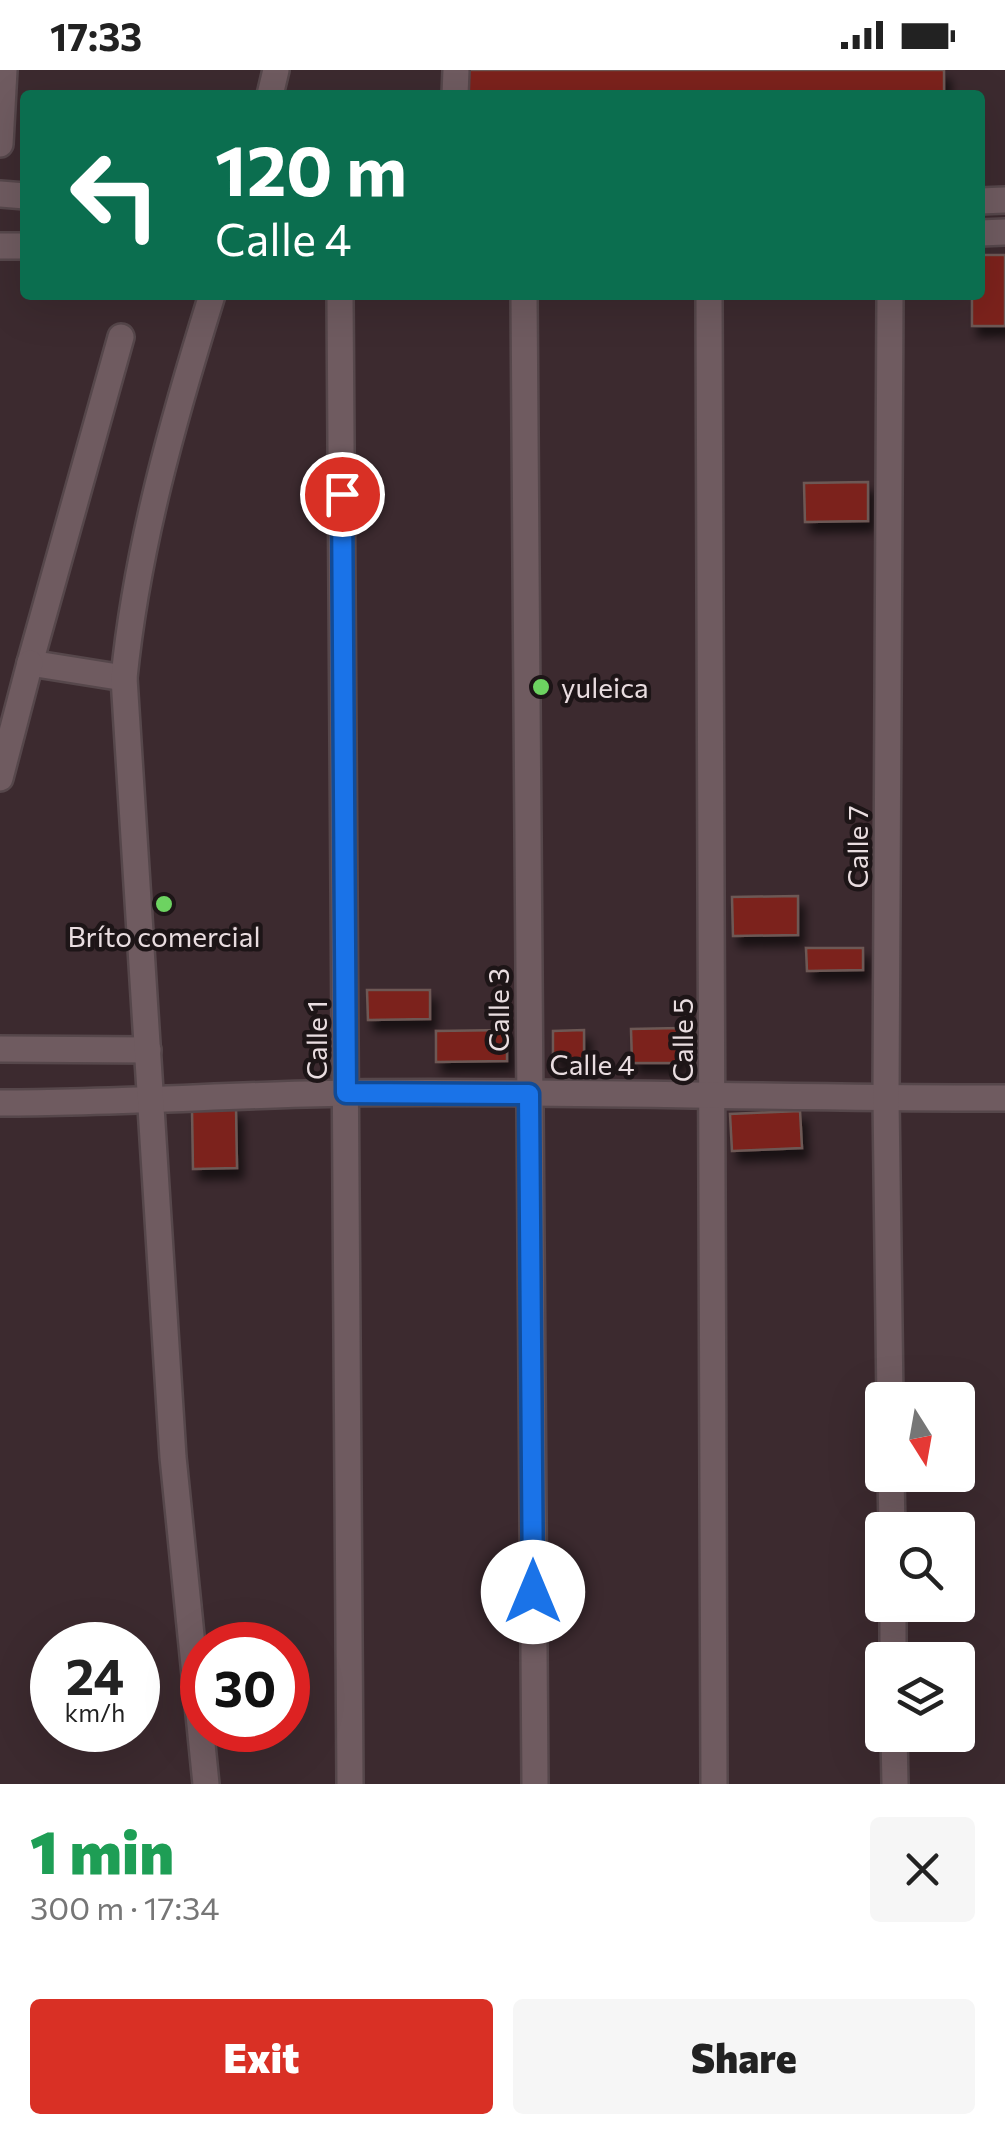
<!DOCTYPE html>
<html lang="en">
<head>
<meta charset="utf-8">
<style>
	:root { --surface:#fff; --page:#f6f6f6; --text:#222; --muted:#767676; --accent:#d93025 }
	body { margin:0; font-family:Commissioner,sans-serif; background:var(--page); color:var(--text); height:100vh; display:flex; flex-direction:column; font-size:38px; white-space:nowrap }
	* { box-sizing:border-box; margin:0 }
	p { font-size:32px; color:var(--muted) }
	.icon { flex:none; width:55px; height:55px; fill:none; stroke:currentColor; stroke-width:2; stroke-linecap:round; stroke-linejoin:round }
	.map { position:relative; height:1714px; overflow:hidden }
	.details { display:flex; flex-direction:column; background:var(--surface); flex:1 }
	.details>* { flex:none }
	.top-card { position:absolute; left:20px; top:20px; width:965px; height:210px; border-radius:10px; box-shadow:0 10px 40px #0002; background:#0b6e4f; color:#fff; overflow:hidden }
	.needle { width:65px; rotate:169deg }
	.tools { position:absolute; left:865px; top:1312px; display:grid; gap:20px }
	.tools a { display:grid; place-items:center; width:110px; height:110px; border-radius:10px; background:var(--surface); box-shadow:0 10px 40px #0002; font-size:50px }
	.speed { position:absolute; left:30px; top:1552px; display:flex; gap:20px; font-size:50px; font-weight:700; text-align:center }
	.speed>* { display:grid; place-content:center; width:130px; height:130px; border-radius:50%; background:var(--surface); box-shadow:0 10px 40px #0002; line-height:1 }
	.speed small { font-size:25px; font-weight:400 }
	.speed .limit { border:15px solid #d22; background:#fff; color:#111 }
	.pin { position:absolute; display:grid; place-items:center; width:85px; height:85px; color:#fff; margin:-42px; border:5px solid #fff; border-radius:50%; box-shadow:0 2px 10px #0007 }
	.me { position:absolute; width:110px; margin:-55px; rotate:0deg; stroke-linejoin:round; filter:drop-shadow(0 0 8px #0008) }
	.turn { display:flex; align-items:center; gap:35px; height:210px; padding:0 30px; font-size:45px }
	.turn .icon { width:130px; height:130px; stroke-width:2.5 }
	.turn b { display:block; font-size:70px; line-height:85px }
	.round { display:grid; place-items:center; flex:none; width:105px; height:105px; border-radius:10px; background:var(--page) }
	.headline { display:flex; align-items:center; justify-content:space-between; height:170px; padding:0 30px }
	h1 { font-size:60px; font-weight:800; line-height:75px; color:#1e9e55 }
	.action { display:flex; gap:20px; margin-top:auto; padding:20px 30px }
	.action a { flex:1; height:115px; border-radius:10px; background:var(--accent); color:#fff; font-size:40px; font-weight:800; line-height:115px; text-align:center }
	.action a+a { background:var(--page); color:var(--text) }
	.status { display:flex; justify-content:space-between; align-items:center; height:70px; padding:0 50px; background:var(--surface); direction:ltr }
	.status svg { height:28px; fill:currentColor }
	.map>svg:first-child { display:block }
	.building { fill:#7b221a; stroke:#6d5955; stroke-width:2.5; filter:url(#shadow) }
	.lines { fill:none; stroke-linecap:round; stroke-linejoin:round }
	.minor-casing { stroke:#56474b; stroke-width:30 }
	.minor { stroke:#6f5b60; stroke-width:25 }
	.route-casing { stroke:#114b97; stroke-width:25 }
	.route { stroke:#1a73e8; stroke-width:18 }
	.poi-dot { fill:#6dd361; stroke:#1d1517; stroke-width:4 }
	.labels { text-anchor:middle; dominant-baseline:central; stroke-width:9; stroke-linejoin:round; paint-order:stroke }
	.poi-label { font-size:28px; fill:#e9dde0; stroke:#1d1517; text-anchor:start }
	.street-label { font-size:28px; fill:#e9dde0; stroke:#1d1517 }
</style>
</head>
<body>
<div class="status"><b>17:33</b><svg viewBox="0 0 49 12"><path d="M0 12V9h3v3zM5 12V6h3v6zM10 12V3h3v9zM15 12V0h3v12zM26 1h20v11H26zM47 4h2v5h-2z"/></svg></div>
<div class="map">
<svg width="1005" height="1714" viewBox="0 0 1005 1714">
	<defs>
		<filter id="shadow"><feDropShadow dx="6" dy="10" stdDeviation="5" flood-color="#0009"/></filter>
	</defs>
	<rect width="100%" height="100%" fill="#3c2a2f"/>
	<!-- building -->
	<g class="building">
		<path d="M467,0H944V25H466Z"/>
		<path d="M980,185H1005V256H972V225H980Z"/>
		<path d="M868,412V451L805,452L804,413Z"/>
		<path d="M798,826V865L733,866L732,827Z"/>
		<path d="M806,878H863V900L807,901Z"/>
		<path d="M367,920H430V949L368,950Z"/>
		<path d="M680,958V993H632L631,959Z"/>
		<path d="M507,960V991L436,992V961Z"/>
		<path d="M584,960V988L553,989V961Z"/>
		<path d="M236,1038L237,1098L193,1099L192,1039Z"/>
		<path d="M800,1041L802,1078L732,1081L730,1044Z"/>
	</g>
	<g class="lines">
		<!-- minor casing -->
		<g class="minor-casing">
			<g id="minor">
				<path d="M270,25L276,0"/>
				<path d="M455,25L456,0"/>
				<path d="M0,74L4,0"/>
				<path d="M0,124L25,126"/>
				<path d="M980,131L1005,130"/>
				<path d="M980,163L1005,162"/>
				<path d="M0,176H25"/>
				<path d="M340,225L350,1714"/>
				<path d="M524,225L535,1714"/>
				<path d="M709,225L714,1714"/>
				<path d="M121,267L30,593L124,608"/>
				<path d="M0,708L30,593"/>
				<path d="M0,979L148,980"/>
				<path d="M0,1033C116,1033 232,1025 347,1023C567,1020 786,1029 1005,1028"/>
				<path d="M890,1330L886,1029L890,225"/>
				<path d="M891,1405L892,1460"/>
				<path d="M893,1535V1590"/>
				<path d="M894,1665L895,1714"/>
				<path d="M206,1714L173,1387L124,608C137,477 173,350 212,225"/>
			</g>
		</g>
		<!-- minor -->
		<use href="#minor" class="minor"/>
	</g>
	<g class="lines">
		<!-- route casing -->
		<g class="route-casing">
			<path id="route" d="M342,424L346,1023L529,1024L533,1522"/>
		</g>
		<!-- route -->
		<use href="#route" class="route"/>
	</g>
	<!-- markers -->
	<g class="poi-dot">
		<circle cx="541" cy="617" r="10"/>
		<circle cx="164" cy="834" r="10"/>
	</g>
	<g class="labels">
		<!-- poi labels -->
		<g class="poi-label">
			<text x="561" y="617">yuleica</text>
			<text x="164" y="866" text-anchor="middle">Bríto comercial</text>
		</g>
		<!-- street labels -->
		<g class="street-label">
			<text transform="translate(857 777) rotate(-90)">Calle 7</text>
			<text transform="translate(498 940) rotate(-90)">Calle 3</text>
			<text transform="translate(316 970) rotate(-90)">Calle 1</text>
			<text transform="translate(682 970) rotate(-90)">Calle 5</text>
			<text x="592" y="994">Calle 4</text>
		</g>
	</g>
</svg>
<div class="tools">
<a><svg class="needle" viewBox="-14 -14 28 28"><path d="M0-13l5 13h-10z" fill="#e53935"/><path d="M0 13l5-13h-10z" fill="#767676"/></svg></a>
<a><svg class="icon" aria-label="search" viewBox="0 0 24 24"><circle cx="10" cy="10" r="6"/><path d="M15 15l6 6"/></svg></a>
<a><svg class="icon" aria-label="layers" viewBox="0 0 24 24"><path d="M12 4l9 5-9 5-9-5zM3 14l9 5 9-5"/></svg></a>
</div>
<div class="speed"><div>24<small>km/h</small></div><div class="limit">30</div></div>
<div class="pin" style="left:342px;top:424px;background:#d93025"><svg class="icon" aria-label="arrive" viewBox="0 0 24 24"><path d="M6 21V4h12l-3 4 3 4H6"/></svg></div>
<svg class="me" style="left:533px;top:1522px" viewBox="-20 -20 40 40"><circle r="19" fill="#fff"/><path d="M0-13L10 11 0 6-10 11z" fill="#1a73e8"/></svg>
<div class="top-card">
<div class="turn"><svg class="icon" aria-label="left" viewBox="0 0 24 24"><path d="M17 20v-9H6M10 6l-5 5 5 5"/></svg><div><b>120 m</b>Calle 4</div></div>
</div>
</div>
<section class="details">
<div class="headline"><div><h1>1 min</h1><p>300 m · 17:34</p></div><a class="round"><svg class="icon" aria-label="close" viewBox="0 0 24 24"><path d="M6 6l12 12M18 6L6 18"/></svg></a></div>
<div class="action"><a>Exit</a><a>Share</a></div>
</section>
</body>
</html>
